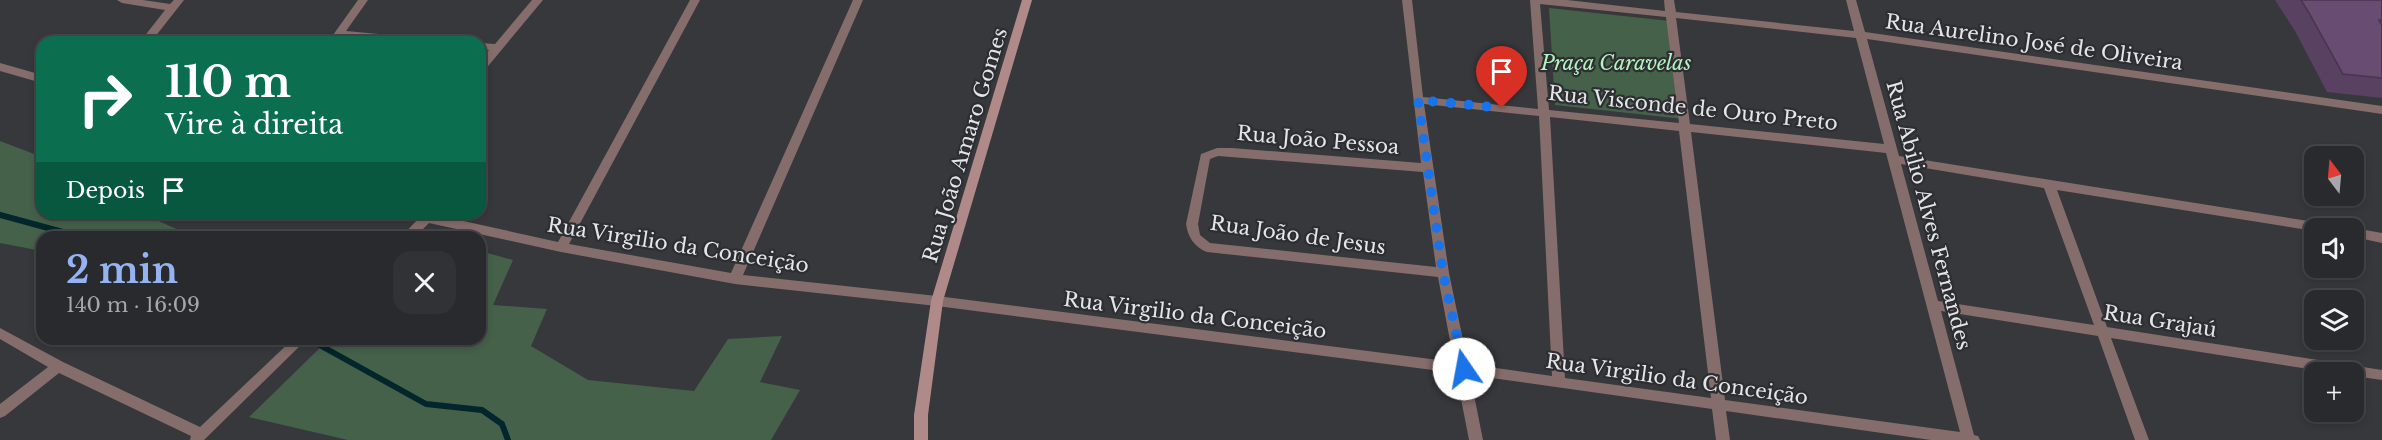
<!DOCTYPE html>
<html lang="pt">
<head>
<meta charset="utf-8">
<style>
	:root { --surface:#282a2d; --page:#303235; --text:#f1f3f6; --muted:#a5a7aa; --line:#444649; --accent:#95b2f1 }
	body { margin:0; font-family:"Libre Baskerville",serif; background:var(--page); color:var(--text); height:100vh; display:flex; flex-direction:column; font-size:22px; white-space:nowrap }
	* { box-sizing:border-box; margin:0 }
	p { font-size:20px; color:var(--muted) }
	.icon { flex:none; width:33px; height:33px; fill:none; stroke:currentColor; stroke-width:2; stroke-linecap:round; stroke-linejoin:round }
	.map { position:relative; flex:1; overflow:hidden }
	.panel { position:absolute; left:36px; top:231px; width:450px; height:114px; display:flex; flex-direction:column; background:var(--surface); border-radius:18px; box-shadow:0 3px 9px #0003,0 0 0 2px var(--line) }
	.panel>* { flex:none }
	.guide { position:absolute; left:36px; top:36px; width:450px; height:183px; border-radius:18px; box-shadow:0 3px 9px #0003,0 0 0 2px var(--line); background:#0b6e4f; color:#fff; overflow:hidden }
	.needle { width:39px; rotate:344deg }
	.controls { position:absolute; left:2304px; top:146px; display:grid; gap:12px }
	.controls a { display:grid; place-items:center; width:60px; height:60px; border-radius:12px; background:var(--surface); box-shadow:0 3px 9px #0003,0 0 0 2px var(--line); font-size:30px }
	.pin { position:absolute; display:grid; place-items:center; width:51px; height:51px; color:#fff; margin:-62px -26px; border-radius:50% 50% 50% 0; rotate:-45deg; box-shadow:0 0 6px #0007 }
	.pin .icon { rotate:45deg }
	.me { position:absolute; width:66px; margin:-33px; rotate:348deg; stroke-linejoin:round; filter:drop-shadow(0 0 4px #0008) }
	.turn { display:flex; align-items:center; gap:21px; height:126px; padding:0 30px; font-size:27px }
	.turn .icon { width:78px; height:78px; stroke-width:2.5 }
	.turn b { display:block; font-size:42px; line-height:51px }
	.then { display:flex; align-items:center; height:57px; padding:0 30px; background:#0003; gap:12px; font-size:22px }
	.round { display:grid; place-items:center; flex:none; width:63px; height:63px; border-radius:18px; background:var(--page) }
	.headline { display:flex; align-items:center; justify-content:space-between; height:102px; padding:0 30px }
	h1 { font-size:36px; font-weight:700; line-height:45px; color:var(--accent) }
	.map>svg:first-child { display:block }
	.green { fill:#45614a }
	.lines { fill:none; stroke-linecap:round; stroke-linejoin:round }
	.stream { stroke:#02262b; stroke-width:6 }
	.street { fill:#856d6b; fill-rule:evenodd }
	.secondary { fill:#af8a88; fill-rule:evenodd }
	.wall { fill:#594161 }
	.building { fill:#684c71; stroke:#49354f; stroke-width:1.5 }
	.route { stroke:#1a73e8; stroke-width:10; stroke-dasharray:0 18 }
	.labels { text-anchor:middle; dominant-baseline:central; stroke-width:4.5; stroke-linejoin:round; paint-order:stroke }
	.street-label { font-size:20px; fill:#e4e5e8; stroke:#2c2e32 }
	.park-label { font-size:20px; font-style:italic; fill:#b3f4bf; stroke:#2c2e32 }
</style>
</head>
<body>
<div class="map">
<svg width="2382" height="440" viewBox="0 0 2382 440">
	<rect width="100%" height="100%" fill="#36383c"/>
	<!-- green -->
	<g class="green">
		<path d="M1549,8L1670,21L1683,119L1555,105Z"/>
		<path d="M0,141L42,157V213H141L194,237H42V251L0,243Z"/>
		<path d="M480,251L513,260L493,305L547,309L531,346L588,380L694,391L728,339L782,336L760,382L800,390L771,440H348L249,417L329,339H480Z"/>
	</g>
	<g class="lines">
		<!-- stream -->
		<g class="stream">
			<path d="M0,215L81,237"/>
			<path d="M316,343L426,404L482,410L502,424L508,440"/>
		</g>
		<!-- street -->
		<g class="street">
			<path d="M117,0H143L170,4L174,0H184L151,42H140L165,10L122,3Z"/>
			<path d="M358,0H368L346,31L433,39L438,42H393L342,38L338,42H328Z"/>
			<path d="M532,0H543L484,71L480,72V61L489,50L480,49V43L495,44Z"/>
			<path d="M690,0H700L569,244L731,273L853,0H863L743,275L937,296L1454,362L1438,277L1207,252C1194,247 1188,237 1186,224L1201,154L1217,148H1232L1421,163L1402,0H1412L1423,97L1538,109L1530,0H1567L1665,11L1664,0H1674L1676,12L1854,31L1846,0H1856L1865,32L2382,106V114L1867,39L1899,156L2321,223L2327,228H2314V231L2057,190L2107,327L2382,370V380L2354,376V372H2328L2111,338L2149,440H2135L2098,336L1941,311L1974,435L1978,436L1980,440H1931L1726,411L1730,440H1716L1712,409L1470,375L1483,440H1469L1456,373L937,306L735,284L561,252L429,223L415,237H401L418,219L411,216L409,213H427L558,242ZM1540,4L1666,17L1679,123L1549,110ZM1676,18L1856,38L1884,144L1690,124ZM1424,104L1539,116L1552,376L1468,364L1449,273ZM1550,117L1679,131L1711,398L1565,378ZM1691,132L1886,153L1960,432L1725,400ZM1218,156L1423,172L1436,267L1210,243L1200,235L1198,224L1210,159ZM1901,164L2044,188L2094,325L1938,301Z"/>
			<path d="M0,63L42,75V83L0,71Z"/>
			<path d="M2354,228L2382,233V243L2354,237Z"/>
			<path d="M0,328L63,362L200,427L293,339H307L204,440H190L191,436L59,373L5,416L0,418V404L48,367L0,339Z"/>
		</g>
		<!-- secondary -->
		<path class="secondary" d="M1022,0H1032L943,301L928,415V440H914V415L931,301Z"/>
	</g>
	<!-- wall -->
	<path class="wall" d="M2275,0H2382V98L2327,92L2295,31Z"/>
	<!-- building -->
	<path class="building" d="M2301,0H2382V20H2379L2382,26V78L2343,74L2309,13Z"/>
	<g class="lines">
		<!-- route -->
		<path class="route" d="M1464,369L1443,273L1418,100L1502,108"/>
	</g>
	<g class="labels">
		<!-- street labels -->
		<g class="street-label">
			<text transform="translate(2034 42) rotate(8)">Rua Aurelino José de Oliveira</text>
			<text transform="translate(1693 108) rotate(6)">Rua Visconde de Ouro Preto</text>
			<text transform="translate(1318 140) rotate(5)">Rua João Pessoa</text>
			<text transform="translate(965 145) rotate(-73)">Rua João Amaro Gomes</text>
			<text transform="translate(1929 215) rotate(75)">Rua Abilio Alves Fernandes</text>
			<text transform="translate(1298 235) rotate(8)">Rua João de Jesus</text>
			<text transform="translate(678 245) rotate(9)">Rua Virgilio da Conceição</text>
			<text transform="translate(1195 315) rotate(7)">Rua Virgilio da Conceição</text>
			<text transform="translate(2160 321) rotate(9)">Rua Grajaú</text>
			<text transform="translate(1677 379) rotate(8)">Rua Virgilio da Conceição</text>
		</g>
		<!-- park labels -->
		<g class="park-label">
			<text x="1616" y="63">Praça Caravelas</text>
		</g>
	</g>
</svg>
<div class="controls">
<a><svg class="needle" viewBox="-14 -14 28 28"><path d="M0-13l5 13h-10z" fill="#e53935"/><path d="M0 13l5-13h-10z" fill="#a5a7aa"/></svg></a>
<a><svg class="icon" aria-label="sound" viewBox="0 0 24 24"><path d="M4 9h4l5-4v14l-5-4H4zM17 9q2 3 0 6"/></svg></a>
<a><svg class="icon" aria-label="layers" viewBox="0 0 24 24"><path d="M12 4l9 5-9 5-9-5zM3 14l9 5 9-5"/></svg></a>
<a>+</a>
</div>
<div class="pin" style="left:1502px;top:108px;background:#d93025"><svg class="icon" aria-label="arrive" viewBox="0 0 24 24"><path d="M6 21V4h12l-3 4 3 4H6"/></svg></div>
<svg class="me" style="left:1464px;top:369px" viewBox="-20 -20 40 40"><circle r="19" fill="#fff"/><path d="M0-13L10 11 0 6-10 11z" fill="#1a73e8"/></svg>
<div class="guide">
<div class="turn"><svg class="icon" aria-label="right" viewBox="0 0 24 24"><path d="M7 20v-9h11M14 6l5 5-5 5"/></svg><div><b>110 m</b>Vire à direita</div></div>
<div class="then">Depois<svg class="icon" aria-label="arrive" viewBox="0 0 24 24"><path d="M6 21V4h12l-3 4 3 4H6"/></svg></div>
</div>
<section class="panel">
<div class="headline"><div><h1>2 min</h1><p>140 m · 16:09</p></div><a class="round"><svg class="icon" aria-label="close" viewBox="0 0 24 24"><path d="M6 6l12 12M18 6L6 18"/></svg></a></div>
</section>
</div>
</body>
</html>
